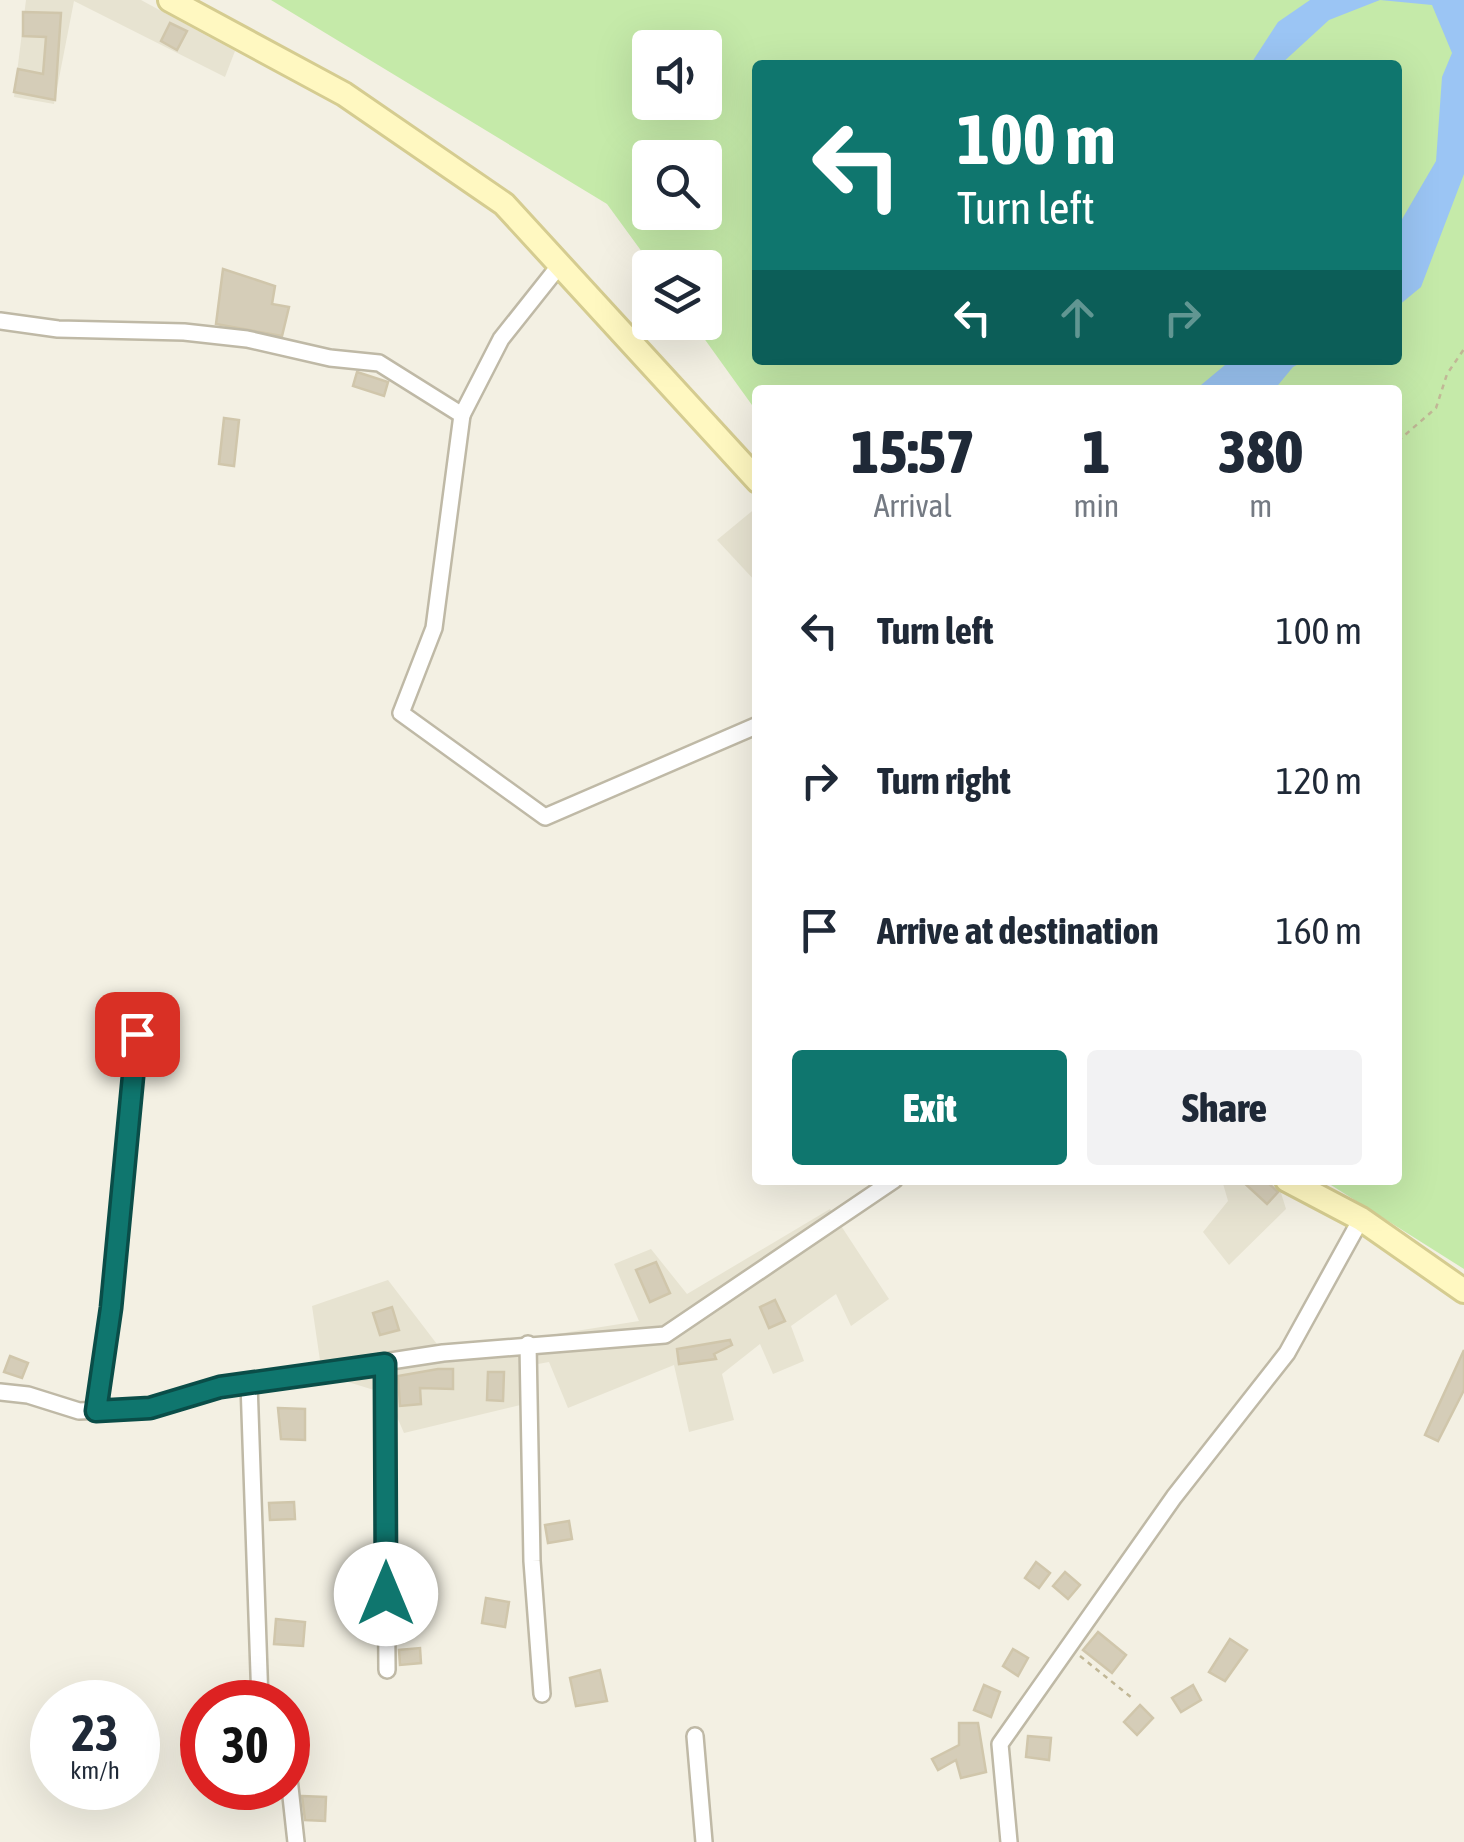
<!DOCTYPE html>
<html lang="en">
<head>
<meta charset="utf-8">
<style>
	:root { --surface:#fff; --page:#f2f2f3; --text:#1f2937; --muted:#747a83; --accent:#0f766e }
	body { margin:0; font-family:"Asap Condensed",sans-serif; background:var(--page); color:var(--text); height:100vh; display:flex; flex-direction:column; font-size:38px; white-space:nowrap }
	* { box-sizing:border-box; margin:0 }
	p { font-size:32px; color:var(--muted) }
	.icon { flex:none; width:55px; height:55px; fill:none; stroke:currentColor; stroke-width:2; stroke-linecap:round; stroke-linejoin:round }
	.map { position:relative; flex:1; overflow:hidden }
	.sheet { position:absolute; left:752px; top:385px; width:650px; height:800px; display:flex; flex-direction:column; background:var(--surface); border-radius:10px; box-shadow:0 10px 40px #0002 }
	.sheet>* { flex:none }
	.banner { position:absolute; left:752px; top:60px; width:650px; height:305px; border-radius:10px; box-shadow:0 10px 40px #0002; background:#0f766e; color:#fff; overflow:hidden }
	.buttons { position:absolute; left:632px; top:30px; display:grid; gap:20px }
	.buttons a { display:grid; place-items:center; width:90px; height:90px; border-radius:10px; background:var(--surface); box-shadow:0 10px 40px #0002; font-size:50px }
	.speed { position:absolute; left:30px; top:1680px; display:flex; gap:20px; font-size:50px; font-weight:700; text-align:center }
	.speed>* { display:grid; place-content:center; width:130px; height:130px; border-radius:50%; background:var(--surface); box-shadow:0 10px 40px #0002; line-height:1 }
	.speed small { font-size:25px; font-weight:400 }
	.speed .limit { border:15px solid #d22; background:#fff; color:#111 }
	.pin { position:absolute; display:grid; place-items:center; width:85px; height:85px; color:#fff; margin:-42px; border-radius:20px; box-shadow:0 5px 15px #0006 }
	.me { position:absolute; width:110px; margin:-55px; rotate:0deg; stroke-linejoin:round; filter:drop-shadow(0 0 8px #0008) }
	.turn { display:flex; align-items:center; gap:35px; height:210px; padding:0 40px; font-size:45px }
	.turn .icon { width:130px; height:130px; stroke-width:2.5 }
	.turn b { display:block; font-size:70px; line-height:85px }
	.lanes { display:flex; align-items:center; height:95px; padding:0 40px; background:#0003; justify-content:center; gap:50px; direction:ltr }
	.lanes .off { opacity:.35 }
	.eta { display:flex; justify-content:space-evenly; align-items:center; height:170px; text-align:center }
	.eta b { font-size:60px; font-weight:800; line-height:70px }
	.cta { display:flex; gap:20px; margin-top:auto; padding:20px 40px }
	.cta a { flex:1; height:115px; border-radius:10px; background:var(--accent); color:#fff; font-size:40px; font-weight:800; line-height:115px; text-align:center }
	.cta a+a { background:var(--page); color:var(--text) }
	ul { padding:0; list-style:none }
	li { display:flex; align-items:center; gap:30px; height:150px; padding:0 40px }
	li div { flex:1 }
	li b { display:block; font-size:38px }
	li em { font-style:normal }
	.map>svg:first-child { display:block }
	.residential { fill:#e7e3d1 }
	.green { fill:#c5eaa9; fill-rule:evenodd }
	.water { fill:#9bc5f4 }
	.building { fill:#d5cdb8; stroke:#d0c6ab; stroke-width:2.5 }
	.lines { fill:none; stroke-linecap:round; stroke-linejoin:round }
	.street-casing { stroke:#bfb9a6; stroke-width:20 }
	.secondary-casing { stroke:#d5cc90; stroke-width:28 }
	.path { stroke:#c1b796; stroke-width:2.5; stroke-dasharray:5 5; stroke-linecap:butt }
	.street { stroke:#fff; stroke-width:15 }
	.secondary { stroke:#fff8c1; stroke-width:22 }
	.route-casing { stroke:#0a4d48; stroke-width:25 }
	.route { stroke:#0f766e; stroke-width:18 }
</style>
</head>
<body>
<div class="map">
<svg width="1464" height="1842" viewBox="0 0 1464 1842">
	<rect width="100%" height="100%" fill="#f3f0e3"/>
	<!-- residential -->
	<g class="residential">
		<path d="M26,0H141L235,51L225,77L74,1L54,104L14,97Z"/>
		<path d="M757,507V583L717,540Z"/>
		<path d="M1222,1180H1277L1286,1209L1229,1265L1203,1232L1228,1201Z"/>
		<path d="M830,1209L889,1299L851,1326L836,1294L791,1326L804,1361L773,1374L760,1344L722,1374L734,1420L689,1432L674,1365L568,1408L549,1362L527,1366L533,1402L404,1433L387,1394L322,1374L312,1306L388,1280L443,1352L639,1321L614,1264L651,1249L687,1294Z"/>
	</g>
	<!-- green -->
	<path class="green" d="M271,0H1464V1269L1323,1180H1398V390H758L757,412L693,323L705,322V268L653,267L607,204ZM650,48H705V102H650ZM758,65H1398V360H758ZM650,158H705V212H650Z"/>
	<!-- water -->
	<g class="water">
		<path d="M1310,0H1380L1329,20L1280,65H1250L1278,22Z"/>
		<path d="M1380,0H1464V174L1421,287L1398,306V226L1436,161L1442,77L1452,53L1432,5Z"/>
		<path d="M1231,360H1306L1293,367L1274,390H1195Z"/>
	</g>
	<!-- building -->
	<g class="building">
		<path d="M23,12L61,13L55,100L14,92L18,69L43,74L46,37L23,36Z"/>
		<path d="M170,23L187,31L177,50L161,41Z"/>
		<path d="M223,269L275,286L272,304L289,307L282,336L216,324Z"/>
		<path d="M357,372L388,382L384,396L353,386Z"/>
		<path d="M224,418L239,420L234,466L219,464Z"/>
		<path d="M1241,1180H1265L1278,1192L1267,1204Z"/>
		<path d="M656,1262L670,1293L650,1302L636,1270Z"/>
		<path d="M775,1300L785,1321L769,1328L760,1307Z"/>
		<path d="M392,1307L399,1330L380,1335L373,1313Z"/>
		<path d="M730,1340L732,1345L714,1354L716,1359L679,1364L677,1349Z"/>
		<path d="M1464,1350V1390L1438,1441L1425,1435Z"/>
		<path d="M10,1356L28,1363L22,1378L4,1372Z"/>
		<path d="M438,1369H453V1389L420,1388L421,1404L400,1406L398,1376Z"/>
		<path d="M488,1372H504L503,1401L487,1400Z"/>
		<path d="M278,1408L305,1409V1440L281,1439Z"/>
		<path d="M294,1502L295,1519L270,1520L269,1503Z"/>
		<path d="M569,1521L572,1539L548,1543L545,1525Z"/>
		<path d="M1036,1562L1050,1573L1039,1588L1025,1578Z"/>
		<path d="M1065,1572L1080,1585L1068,1599L1053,1586Z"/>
		<path d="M486,1598L509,1602L505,1627L482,1623Z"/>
		<path d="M276,1619L305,1622L303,1646L274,1644Z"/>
		<path d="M1098,1632L1126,1655L1112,1673L1083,1650Z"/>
		<path d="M1230,1639L1247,1650L1225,1681L1209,1672Z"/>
		<path d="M420,1648L421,1663L400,1665L399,1650Z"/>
		<path d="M1013,1649L1028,1658L1018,1676L1003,1666Z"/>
		<path d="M600,1670L607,1701L576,1706L570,1678Z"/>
		<path d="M984,1685L1000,1692L991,1717L974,1710Z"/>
		<path d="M1193,1685L1201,1700L1181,1712L1172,1698Z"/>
		<path d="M1140,1705L1153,1718L1137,1735L1124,1722Z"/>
		<path d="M959,1723H978L986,1772L961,1778L956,1760L938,1770L932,1759L959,1745Z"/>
		<path d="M1028,1736L1051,1738L1049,1760L1026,1757Z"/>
		<path d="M302,1796L326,1797L325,1821L305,1820Z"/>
	</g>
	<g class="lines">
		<!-- street casing -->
		<g class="street-casing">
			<g id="street">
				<path d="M0,321L58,329L184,332L247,339L330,358L379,363L462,415L501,339L559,266"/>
				<path d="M462,415L434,628L401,713L545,817L758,725"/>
				<path d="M528,1344L532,1561L542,1694"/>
				<path d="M385,1364L387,1670"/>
				<path d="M249,1383L260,1702"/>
				<path d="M0,1392L28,1395L79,1411L150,1408L220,1387L443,1353L665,1335L894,1180"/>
				<path d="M96,1411L111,1308L137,1034"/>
				<path d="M695,1736L704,1842"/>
				<path d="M288,1769L296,1842"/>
				<path d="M1009,1842L1000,1744L1174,1497L1287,1353L1361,1219"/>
			</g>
		</g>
		<!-- secondary casing -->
		<g class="secondary-casing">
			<g id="secondary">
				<path d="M170,0L344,94L504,204L758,481"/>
				<path d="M1287,1180L1361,1219L1464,1291"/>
			</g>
		</g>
		<!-- path -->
		<g class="path">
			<path d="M1398,441L1436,408L1447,374L1464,349"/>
			<path d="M1398,478L1401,495L1398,502"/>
			<path d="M1080,1656L1132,1698"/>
		</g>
		<!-- street -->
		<use href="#street" class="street"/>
		<!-- secondary -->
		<use href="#secondary" class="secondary"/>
	</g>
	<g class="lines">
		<!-- route casing -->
		<g class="route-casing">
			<path id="route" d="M137,1034L111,1308L96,1411L150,1408L220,1387L385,1364L386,1594"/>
		</g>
		<!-- route -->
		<use href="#route" class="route"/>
	</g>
</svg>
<div class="buttons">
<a><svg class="icon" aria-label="sound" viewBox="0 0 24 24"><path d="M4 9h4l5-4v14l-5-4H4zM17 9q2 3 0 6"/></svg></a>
<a><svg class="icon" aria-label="search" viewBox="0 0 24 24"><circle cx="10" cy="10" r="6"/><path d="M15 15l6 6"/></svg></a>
<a><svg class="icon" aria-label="layers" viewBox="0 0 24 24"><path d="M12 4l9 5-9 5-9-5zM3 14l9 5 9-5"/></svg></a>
</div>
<div class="speed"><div>23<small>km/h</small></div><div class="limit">30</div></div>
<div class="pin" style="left:137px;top:1034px;background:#d93025"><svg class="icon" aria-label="arrive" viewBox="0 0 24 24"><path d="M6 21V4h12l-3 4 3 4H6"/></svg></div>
<svg class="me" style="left:386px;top:1594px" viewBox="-20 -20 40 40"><circle r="19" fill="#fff"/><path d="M0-13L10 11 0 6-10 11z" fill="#0f766e"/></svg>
<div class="banner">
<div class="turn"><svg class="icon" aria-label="left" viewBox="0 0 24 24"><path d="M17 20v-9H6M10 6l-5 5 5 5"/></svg><div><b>100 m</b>Turn left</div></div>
<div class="lanes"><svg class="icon" aria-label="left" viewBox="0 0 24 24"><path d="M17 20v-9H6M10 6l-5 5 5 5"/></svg><svg class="icon off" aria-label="ahead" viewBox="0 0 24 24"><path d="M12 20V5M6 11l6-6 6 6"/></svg><svg class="icon off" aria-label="right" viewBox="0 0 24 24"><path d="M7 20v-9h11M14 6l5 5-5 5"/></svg></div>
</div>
<section class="sheet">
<div class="eta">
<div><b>15:57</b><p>Arrival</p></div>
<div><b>1</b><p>min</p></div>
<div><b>380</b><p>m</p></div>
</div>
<ul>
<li><svg class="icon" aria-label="left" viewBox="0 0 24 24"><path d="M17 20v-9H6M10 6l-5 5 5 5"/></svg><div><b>Turn left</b></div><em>100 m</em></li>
<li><svg class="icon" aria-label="right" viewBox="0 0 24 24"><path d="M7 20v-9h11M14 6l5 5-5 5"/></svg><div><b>Turn right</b></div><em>120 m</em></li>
<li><svg class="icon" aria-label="arrive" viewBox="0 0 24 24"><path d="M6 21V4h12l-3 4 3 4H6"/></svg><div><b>Arrive at destination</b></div><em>160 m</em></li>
</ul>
<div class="cta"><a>Exit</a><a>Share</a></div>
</section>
</div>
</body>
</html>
